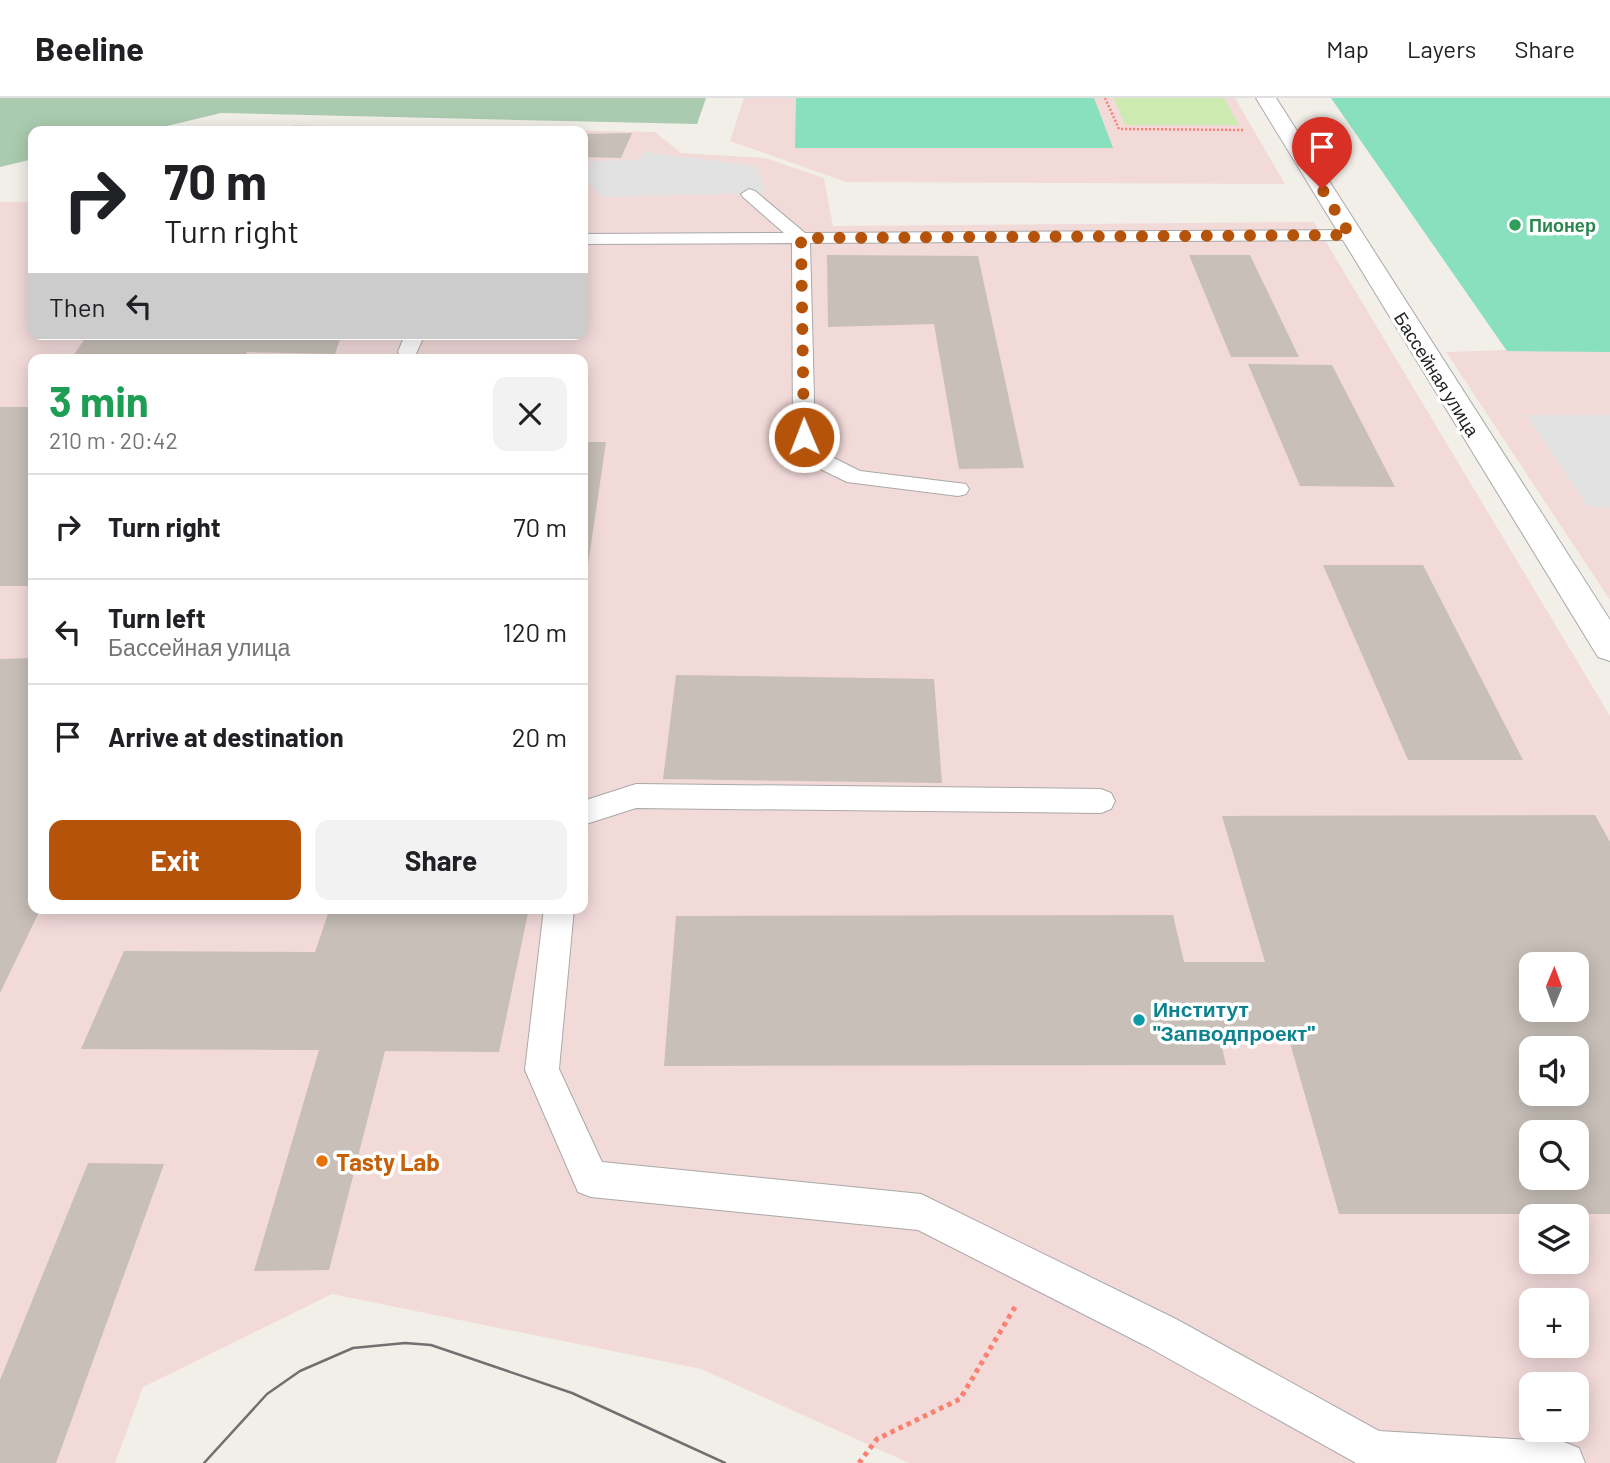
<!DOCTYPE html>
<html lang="en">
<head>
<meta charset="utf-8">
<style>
	:root { --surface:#fff; --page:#f2f2f2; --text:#202124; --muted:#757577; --line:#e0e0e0; --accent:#b45309 }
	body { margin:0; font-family:Barlow,sans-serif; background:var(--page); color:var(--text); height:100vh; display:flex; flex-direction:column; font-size:26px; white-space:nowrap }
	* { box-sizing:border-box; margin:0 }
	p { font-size:23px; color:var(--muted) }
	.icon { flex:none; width:38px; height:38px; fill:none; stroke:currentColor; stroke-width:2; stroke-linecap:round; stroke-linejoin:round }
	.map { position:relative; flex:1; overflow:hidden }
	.sheet { position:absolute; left:28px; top:256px; width:560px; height:560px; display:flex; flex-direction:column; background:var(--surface); border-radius:14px; box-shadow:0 4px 18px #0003 }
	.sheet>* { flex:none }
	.top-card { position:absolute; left:28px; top:28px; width:560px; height:214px; border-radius:14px; box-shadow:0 4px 18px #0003; background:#fff; color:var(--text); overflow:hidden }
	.needle { width:46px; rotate:1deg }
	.controls { position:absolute; left:1519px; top:854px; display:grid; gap:14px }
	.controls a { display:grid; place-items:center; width:70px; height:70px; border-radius:14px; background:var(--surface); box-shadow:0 4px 18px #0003; font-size:35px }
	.pin { position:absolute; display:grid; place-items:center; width:60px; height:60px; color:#fff; margin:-72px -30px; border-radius:50% 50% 50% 0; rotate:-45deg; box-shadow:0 0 7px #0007 }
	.pin .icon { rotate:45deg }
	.me { position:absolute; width:77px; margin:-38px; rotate:359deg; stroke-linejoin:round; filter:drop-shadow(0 0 5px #0008) }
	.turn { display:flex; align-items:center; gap:24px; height:147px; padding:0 21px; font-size:32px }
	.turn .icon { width:91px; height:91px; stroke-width:2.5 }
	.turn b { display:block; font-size:49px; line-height:60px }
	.then { display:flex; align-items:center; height:66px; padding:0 21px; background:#0003; gap:14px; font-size:26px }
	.round { display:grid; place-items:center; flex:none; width:74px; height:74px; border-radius:14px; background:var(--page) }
	.overview { display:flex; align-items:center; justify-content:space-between; height:119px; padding:0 21px }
	h1 { font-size:42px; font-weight:700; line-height:52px; color:#1e9e55 }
	.cta { display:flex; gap:14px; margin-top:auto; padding:14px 21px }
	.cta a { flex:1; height:80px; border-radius:14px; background:var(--accent); color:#fff; font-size:28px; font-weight:700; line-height:80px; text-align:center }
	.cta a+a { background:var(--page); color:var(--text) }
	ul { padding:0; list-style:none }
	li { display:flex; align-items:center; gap:21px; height:105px; padding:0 21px; border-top:2px solid var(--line) }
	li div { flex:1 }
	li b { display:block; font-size:26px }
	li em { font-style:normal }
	header { display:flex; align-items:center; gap:42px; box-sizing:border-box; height:98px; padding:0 35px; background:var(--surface); border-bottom:2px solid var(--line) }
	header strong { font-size:33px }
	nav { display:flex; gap:38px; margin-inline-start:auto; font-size:24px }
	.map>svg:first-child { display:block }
	.commercial { fill:#f2dad9; fill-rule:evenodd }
	.grass { fill:#cdebb0 }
	.cemetery { fill:#aacbaf }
	.pitch { fill:#88e0be }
	.parking { fill:#e2e2e2 }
	.building { fill:#c7bfb8; fill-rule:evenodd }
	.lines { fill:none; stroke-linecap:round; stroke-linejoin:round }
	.service-casing { stroke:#a9a9a9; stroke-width:2 }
	.tertiary-casing { stroke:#a9a9a9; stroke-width:2 }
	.path-far1 { stroke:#fa8072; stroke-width:2.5; stroke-dasharray:2 2; stroke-linecap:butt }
	.path { stroke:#fa8072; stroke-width:5; stroke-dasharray:4.5 4.5; stroke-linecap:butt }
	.service { fill:#fff; fill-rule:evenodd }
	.tertiary { fill:#fff; fill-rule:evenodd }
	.tram { stroke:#707070; stroke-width:2.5 }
	.route { stroke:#b45309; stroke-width:12; stroke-dasharray:0 21.6 }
	.leisure-dot { fill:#2e9e5b; stroke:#fff; stroke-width:2.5 }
	.culture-dot { fill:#0f9aa8; stroke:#fff; stroke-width:2.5 }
	.food-dot { fill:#e8710a; stroke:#fff; stroke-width:2.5 }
	.labels { text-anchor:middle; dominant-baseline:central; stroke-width:7; stroke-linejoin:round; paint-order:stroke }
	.far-leisure-label { font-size:18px; font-weight:bold; fill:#27864d; stroke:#fff; text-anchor:start }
	.far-street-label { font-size:18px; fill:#222; stroke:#fff }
	.culture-label { font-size:21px; font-weight:bold; fill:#0d838f; stroke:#fff; text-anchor:start }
	.near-food-label { font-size:24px; font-weight:bold; fill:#c56008; stroke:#fff; text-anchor:start }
</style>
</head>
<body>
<header>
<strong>Beeline</strong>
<nav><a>Map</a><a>Layers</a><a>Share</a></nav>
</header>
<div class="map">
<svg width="1610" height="1365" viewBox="0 0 1610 1365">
	<rect width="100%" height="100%" fill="#f2efe9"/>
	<!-- commercial -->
	<g class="commercial">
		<path d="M744,0H1235L1285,86L846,84L730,43Z"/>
		<path d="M1331,0H1610V502L1446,254L1507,252Z"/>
		<path d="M293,27L655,34L681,55L765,60L824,80L833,128L1314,124L1610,618V1365H909L701,1271L332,1196L143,1289L115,1365H0V104H33V236H583V33H289ZM33,261H583V810H33ZM1531,866H1577V912H1531ZM1531,950H1577V996H1531ZM1531,1034H1577V1080H1531ZM1531,1118H1577V1164H1531ZM1531,1202H1577V1248H1531ZM1531,1286H1577V1332H1531Z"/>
	</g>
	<!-- grass -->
	<path class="grass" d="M1114,0H1224L1239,27H1125Z"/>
	<!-- cemetery -->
	<path class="cemetery" d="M0,0H706L697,26L221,15L146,33H33V61L0,69Z"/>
	<!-- pitch -->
	<g class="pitch">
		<path d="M796,0H1094L1113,50H795Z"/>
		<path d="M1331,0H1610V254L1507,253Z"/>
	</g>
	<!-- parking -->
	<g class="parking">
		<path d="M645,54L757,68L766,95L604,99L586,84L589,63L637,62Z"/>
		<path d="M1526,317H1610V410L1588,409Z"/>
	</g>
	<!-- building -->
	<g class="building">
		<path d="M632,35L621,60L583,59V36Z"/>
		<path d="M827,157L978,158L1024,370L959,371L934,226L828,229Z"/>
		<path d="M1189,157H1250L1299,259H1231Z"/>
		<path d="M88,236H342L335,256L247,254L243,261H71Z"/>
		<path d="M1248,266L1332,267L1395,389L1300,388Z"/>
		<rect x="0" y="309" width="33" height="179"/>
		<path d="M583,344H606L584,494H583Z"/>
		<path d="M1323,467H1423L1523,662H1408Z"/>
		<path d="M33,560V810H41L0,895V561Z"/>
		<path d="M676,577L934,581L942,685L663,681Z"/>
		<path d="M1595,717L1610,744V1116H1339L1286,931H1218L1226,967L664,968L676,818L1173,817L1184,864H1265L1222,718ZM1531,866H1577V912H1531ZM1531,950H1577V996H1531ZM1531,1034H1577V1080H1531Z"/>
		<path d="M330,810H529L499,954L385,953L329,1172L254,1173L319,952L81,951L124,853L315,854Z"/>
		<path d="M88,1065L164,1066L56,1365H0V1282Z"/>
	</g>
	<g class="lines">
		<!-- service casing -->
		<g class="service-casing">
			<g id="service">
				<path d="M749,91L755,93L805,135L1350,132L1359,137L1350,142L810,145L815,338L830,358L860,373L966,386L969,391L966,396L958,398L847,384L814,368L793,339L792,145L583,146V136L784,135L743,99L741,96Z"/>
				<path d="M405,236H425L415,258H401L398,254Z"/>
				<path d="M636,686L1101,691L1111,695L1115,703L1111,711L1101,715L636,710L583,727V703Z"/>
				<path d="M544,810H574L559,971L602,1064L921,1096L1176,1221L1379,1333L1564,1344L1579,1350L1585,1365H1356L1148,1249L918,1132L591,1099L578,1094L525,972Z"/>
			</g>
		</g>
		<!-- tertiary casing -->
		<g class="tertiary-casing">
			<path id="tertiary" d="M1256,0H1276L1610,522V563L1598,559Z"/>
		</g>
		<!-- path-far1 -->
		<path class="path-far1" d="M1105,0L1119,31L1245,32"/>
		<!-- path -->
		<path class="path" d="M859,1365L877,1341L960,1301L1015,1209"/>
		<!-- service -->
		<use href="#service" class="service"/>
		<!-- tertiary -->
		<use href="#tertiary" class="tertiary"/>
		<!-- tram -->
		<path class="tram" d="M204,1365L267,1296L300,1273L353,1250L405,1245L431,1247L572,1295L725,1365"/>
	</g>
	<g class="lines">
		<!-- route -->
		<path class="route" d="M804,339L801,140L1350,137L1322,91"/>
	</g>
	<!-- markers -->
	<circle class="leisure-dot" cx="1515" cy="127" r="7"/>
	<circle class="culture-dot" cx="1139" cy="922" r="7"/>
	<circle class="food-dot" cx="322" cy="1063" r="7"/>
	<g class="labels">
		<!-- far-leisure labels -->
		<g class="far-leisure-label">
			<text x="1529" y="127">Пионер</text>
		</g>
		<!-- far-street labels -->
		<g class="far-street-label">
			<text transform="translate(1437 276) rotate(58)">Бассейная улица</text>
		</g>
		<!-- culture labels -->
		<g class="culture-label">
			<text x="1153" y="910">Институт<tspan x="1153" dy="24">"Запводпроект"</tspan></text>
		</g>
		<!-- near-food labels -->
		<g class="near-food-label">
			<text x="336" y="1063">Tasty Lab</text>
		</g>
	</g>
</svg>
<div class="controls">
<a><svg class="needle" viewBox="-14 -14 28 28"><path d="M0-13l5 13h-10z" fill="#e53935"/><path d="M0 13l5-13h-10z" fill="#757577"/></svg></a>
<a><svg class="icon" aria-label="sound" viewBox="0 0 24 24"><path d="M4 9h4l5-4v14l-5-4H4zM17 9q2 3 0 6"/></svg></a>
<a><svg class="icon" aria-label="search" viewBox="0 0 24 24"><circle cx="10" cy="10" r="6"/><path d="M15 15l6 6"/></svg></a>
<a><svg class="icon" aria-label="layers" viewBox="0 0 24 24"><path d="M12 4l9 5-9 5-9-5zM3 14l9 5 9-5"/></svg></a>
<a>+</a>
<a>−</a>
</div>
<div class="pin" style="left:1322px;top:91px;background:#d93025"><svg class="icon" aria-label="arrive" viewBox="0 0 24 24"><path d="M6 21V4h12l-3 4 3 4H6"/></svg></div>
<svg class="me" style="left:804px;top:339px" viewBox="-20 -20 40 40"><circle r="17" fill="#b45309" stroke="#fff" stroke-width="3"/><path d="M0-11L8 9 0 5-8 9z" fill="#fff"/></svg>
<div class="top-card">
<div class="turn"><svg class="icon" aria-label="right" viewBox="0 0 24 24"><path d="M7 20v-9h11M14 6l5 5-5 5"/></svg><div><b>70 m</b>Turn right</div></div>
<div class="then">Then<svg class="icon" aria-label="left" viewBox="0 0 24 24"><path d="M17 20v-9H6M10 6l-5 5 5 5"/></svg></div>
</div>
<section class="sheet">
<div class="overview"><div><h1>3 min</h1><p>210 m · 20:42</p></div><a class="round"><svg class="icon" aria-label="close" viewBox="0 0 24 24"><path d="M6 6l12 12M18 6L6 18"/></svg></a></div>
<ul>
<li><svg class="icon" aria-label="right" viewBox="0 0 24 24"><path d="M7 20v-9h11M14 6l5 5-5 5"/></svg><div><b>Turn right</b></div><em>70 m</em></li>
<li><svg class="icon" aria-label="left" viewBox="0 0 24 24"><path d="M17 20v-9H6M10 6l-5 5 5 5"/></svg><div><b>Turn left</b><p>Бассейная улица</p></div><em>120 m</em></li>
<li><svg class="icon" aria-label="arrive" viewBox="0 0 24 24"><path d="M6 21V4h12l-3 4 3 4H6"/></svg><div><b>Arrive at destination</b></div><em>20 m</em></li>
</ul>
<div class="cta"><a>Exit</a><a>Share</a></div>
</section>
</div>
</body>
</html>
